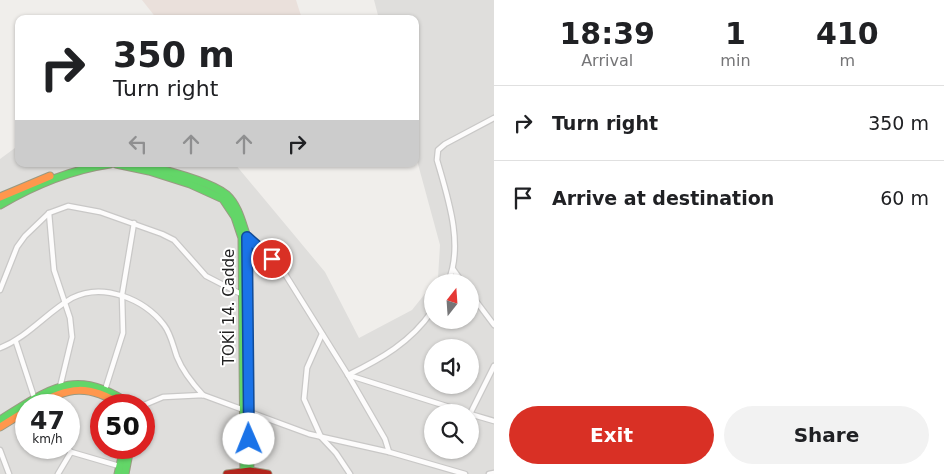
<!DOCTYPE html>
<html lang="en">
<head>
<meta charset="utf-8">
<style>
	:root { --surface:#fff; --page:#f2f2f2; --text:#202124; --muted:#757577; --line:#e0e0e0; --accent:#d93025 }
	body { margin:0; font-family:"DejaVu Sans",sans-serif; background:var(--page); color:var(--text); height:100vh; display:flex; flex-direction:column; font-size:19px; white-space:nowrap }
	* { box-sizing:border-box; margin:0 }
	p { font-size:16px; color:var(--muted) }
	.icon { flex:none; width:28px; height:28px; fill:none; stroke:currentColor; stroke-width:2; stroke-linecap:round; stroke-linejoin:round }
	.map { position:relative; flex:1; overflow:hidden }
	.panel { display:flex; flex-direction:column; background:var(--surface); width:450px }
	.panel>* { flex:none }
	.banner { position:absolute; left:15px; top:15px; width:404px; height:152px; border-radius:10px; box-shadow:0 1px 4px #0004; background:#fff; color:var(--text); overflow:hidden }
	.needle { width:32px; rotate:17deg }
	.controls { position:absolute; left:424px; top:274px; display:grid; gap:10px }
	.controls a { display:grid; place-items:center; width:55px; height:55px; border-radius:50%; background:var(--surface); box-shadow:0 1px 4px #0004; font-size:25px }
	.speed { position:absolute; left:15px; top:394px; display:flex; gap:10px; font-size:25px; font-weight:700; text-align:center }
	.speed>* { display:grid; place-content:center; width:65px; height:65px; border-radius:50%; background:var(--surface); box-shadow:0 1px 4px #0004; line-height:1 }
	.speed small { font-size:12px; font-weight:400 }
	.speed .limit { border:8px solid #d22; background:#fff; color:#111 }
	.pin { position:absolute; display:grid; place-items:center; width:42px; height:42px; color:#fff; margin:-21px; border:2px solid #fff; border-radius:50%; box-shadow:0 1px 5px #0007 }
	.me { position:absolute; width:55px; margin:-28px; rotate:359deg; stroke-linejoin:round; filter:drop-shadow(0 0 4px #0008) }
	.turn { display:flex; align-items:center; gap:18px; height:105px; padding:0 15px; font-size:22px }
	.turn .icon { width:65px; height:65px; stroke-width:2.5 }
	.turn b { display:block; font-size:35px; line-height:42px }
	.lanes { display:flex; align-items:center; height:48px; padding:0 15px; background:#0003; justify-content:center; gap:25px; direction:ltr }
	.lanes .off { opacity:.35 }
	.eta { display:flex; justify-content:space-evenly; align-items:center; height:85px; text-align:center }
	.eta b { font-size:30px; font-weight:800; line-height:35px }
	.action { display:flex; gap:10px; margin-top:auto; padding:10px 15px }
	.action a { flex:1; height:58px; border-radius:30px; background:var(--accent); color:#fff; font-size:20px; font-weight:800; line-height:58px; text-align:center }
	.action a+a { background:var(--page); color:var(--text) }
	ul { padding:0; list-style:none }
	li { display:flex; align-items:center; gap:15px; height:75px; padding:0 15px; border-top:1px solid var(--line) }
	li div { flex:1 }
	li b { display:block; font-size:19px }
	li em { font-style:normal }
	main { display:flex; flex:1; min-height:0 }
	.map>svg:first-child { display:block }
	.residential { fill:#dfdedc; fill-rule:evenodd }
	.military { fill:#eae0db }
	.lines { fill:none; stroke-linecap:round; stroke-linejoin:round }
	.street-casing { stroke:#c9c8c7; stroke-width:7 }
	.fast-casing { stroke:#999a82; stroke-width:9 }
	.slow-casing { stroke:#999a82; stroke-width:9 }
	.jam-casing { stroke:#999a82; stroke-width:9 }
	.street { stroke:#fdfcfc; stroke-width:4.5 }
	.fast { stroke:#63d668; stroke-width:7 }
	.slow { stroke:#ff974d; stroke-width:7 }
	.jam { stroke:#b3261e; stroke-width:7 }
	.route-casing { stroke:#114b97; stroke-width:12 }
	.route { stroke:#1a73e8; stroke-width:9 }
	.labels { text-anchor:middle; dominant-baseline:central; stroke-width:4; stroke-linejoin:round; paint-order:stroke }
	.street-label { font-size:15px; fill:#222; stroke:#fff }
</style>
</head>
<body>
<main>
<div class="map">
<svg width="494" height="474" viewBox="0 0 494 474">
	<rect width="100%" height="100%" fill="#f0eeeb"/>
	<!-- residential -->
	<path class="residential" d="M374,0H494V474H0V159L19,145V164H235L325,272L359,338L412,310L432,285V320H470V282H435L438,278L440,245L415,153V19H379ZM432,348H470V385H432ZM26,405H69V448H26ZM101,405H144V448H101ZM432,412H470V450H432Z"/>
	<!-- military -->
	<path class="military" d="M142,0H296L302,19H157Z"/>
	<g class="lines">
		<!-- street casing -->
		<g class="street-casing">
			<g id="street">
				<path d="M49,213L54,270L70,318L72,337L60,387"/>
				<path d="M247,237L280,266L348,375L385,439L389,452"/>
				<path d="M453,269L462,282"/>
				<path d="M448,282C464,245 448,198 437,160L438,150L445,144L494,118"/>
				<path d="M0,290L17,247L25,236L49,213L68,206L100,212L162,234L174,240L206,276L243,295"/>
				<path d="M470,293L494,325"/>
				<path d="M322,334L307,368L304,399L321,437L336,453L350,474"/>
				<path d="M16,342L35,400"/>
				<path d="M0,348C28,337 46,313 72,298C103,282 144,299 164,325C171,334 173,346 177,357C183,372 192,383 203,395"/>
				<path d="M348,375L465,412"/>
				<path d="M348,375C381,359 411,342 432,311"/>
				<path d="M104,393L123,333L122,295L134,223"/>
				<path d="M144,405L163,397L203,395L309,434L389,452L465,474"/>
				<path d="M470,414L494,366"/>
				<path d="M470,414L494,421"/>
				<path d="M67,448L71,452L119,466"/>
				<path d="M0,450L9,474"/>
				<path d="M58,474L71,452"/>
				<path d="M489,474L494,473"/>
			</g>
		</g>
		<!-- fast casing -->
		<g class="fast-casing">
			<g id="fast">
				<path d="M116,164L149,171L190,184L223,199L235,217L242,238L244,474"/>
				<path d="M139,164C161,169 210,181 227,195C238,205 242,223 247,237L250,474"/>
				<path d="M0,205C34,185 70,170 110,164"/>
				<path d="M0,420C50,389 76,366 131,405"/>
				<path d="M118,474L124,448"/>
				<path d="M125,474L130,448"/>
			</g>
		</g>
		<!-- slow casing -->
		<g class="slow-casing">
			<g id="slow">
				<path d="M0,197L50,176"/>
				<path d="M36,405C68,387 89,384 121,405"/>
				<path d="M0,427L26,411"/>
			</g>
		</g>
		<!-- jam casing -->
		<g class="jam-casing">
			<path id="jam" d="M227,474L250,471L268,474"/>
		</g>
		<!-- street -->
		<use href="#street" class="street"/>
		<!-- fast -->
		<use href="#fast" class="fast"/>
		<!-- slow -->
		<use href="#slow" class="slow"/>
		<!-- jam -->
		<use href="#jam" class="jam"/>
	</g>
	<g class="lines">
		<!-- route casing -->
		<g class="route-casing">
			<path id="route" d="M249,439L247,237L272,259"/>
		</g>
		<!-- route -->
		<use href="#route" class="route"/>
	</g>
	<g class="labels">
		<!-- street labels -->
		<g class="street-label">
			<text transform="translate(229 307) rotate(-90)">TOKİ 14. Cadde</text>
		</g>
	</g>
</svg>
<div class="controls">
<a><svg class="needle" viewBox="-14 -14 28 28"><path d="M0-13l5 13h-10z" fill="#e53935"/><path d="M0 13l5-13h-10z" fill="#757577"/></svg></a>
<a><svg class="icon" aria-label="sound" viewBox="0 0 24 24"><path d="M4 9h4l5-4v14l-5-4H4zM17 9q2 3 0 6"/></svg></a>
<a><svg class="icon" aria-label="search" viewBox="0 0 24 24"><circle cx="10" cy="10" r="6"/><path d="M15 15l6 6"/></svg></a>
</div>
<div class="speed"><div>47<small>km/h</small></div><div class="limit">50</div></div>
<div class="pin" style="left:272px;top:259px;background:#d93025"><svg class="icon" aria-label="arrive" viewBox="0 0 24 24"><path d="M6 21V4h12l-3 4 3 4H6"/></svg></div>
<svg class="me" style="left:249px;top:439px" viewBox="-20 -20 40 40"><circle r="19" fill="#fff"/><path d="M0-13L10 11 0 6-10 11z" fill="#1a73e8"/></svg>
<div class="banner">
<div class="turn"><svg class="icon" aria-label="right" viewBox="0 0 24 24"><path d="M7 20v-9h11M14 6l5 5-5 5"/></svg><div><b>350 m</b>Turn right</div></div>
<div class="lanes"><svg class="icon off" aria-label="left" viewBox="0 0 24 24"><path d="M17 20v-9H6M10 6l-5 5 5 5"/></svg><svg class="icon off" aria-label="ahead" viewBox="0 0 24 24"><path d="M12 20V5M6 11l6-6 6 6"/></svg><svg class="icon off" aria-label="ahead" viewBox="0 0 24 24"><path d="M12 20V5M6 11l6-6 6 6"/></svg><svg class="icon" aria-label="right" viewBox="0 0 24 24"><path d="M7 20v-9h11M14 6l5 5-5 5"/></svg></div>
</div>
</div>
<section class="panel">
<div class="eta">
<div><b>18:39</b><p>Arrival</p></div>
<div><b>1</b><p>min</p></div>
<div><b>410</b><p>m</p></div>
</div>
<ul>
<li><svg class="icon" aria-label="right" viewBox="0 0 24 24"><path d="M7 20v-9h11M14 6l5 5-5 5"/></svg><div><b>Turn right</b></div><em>350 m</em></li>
<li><svg class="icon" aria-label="arrive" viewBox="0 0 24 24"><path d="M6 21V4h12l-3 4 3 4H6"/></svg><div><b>Arrive at destination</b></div><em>60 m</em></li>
</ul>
<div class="action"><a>Exit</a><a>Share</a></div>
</section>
</main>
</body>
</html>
